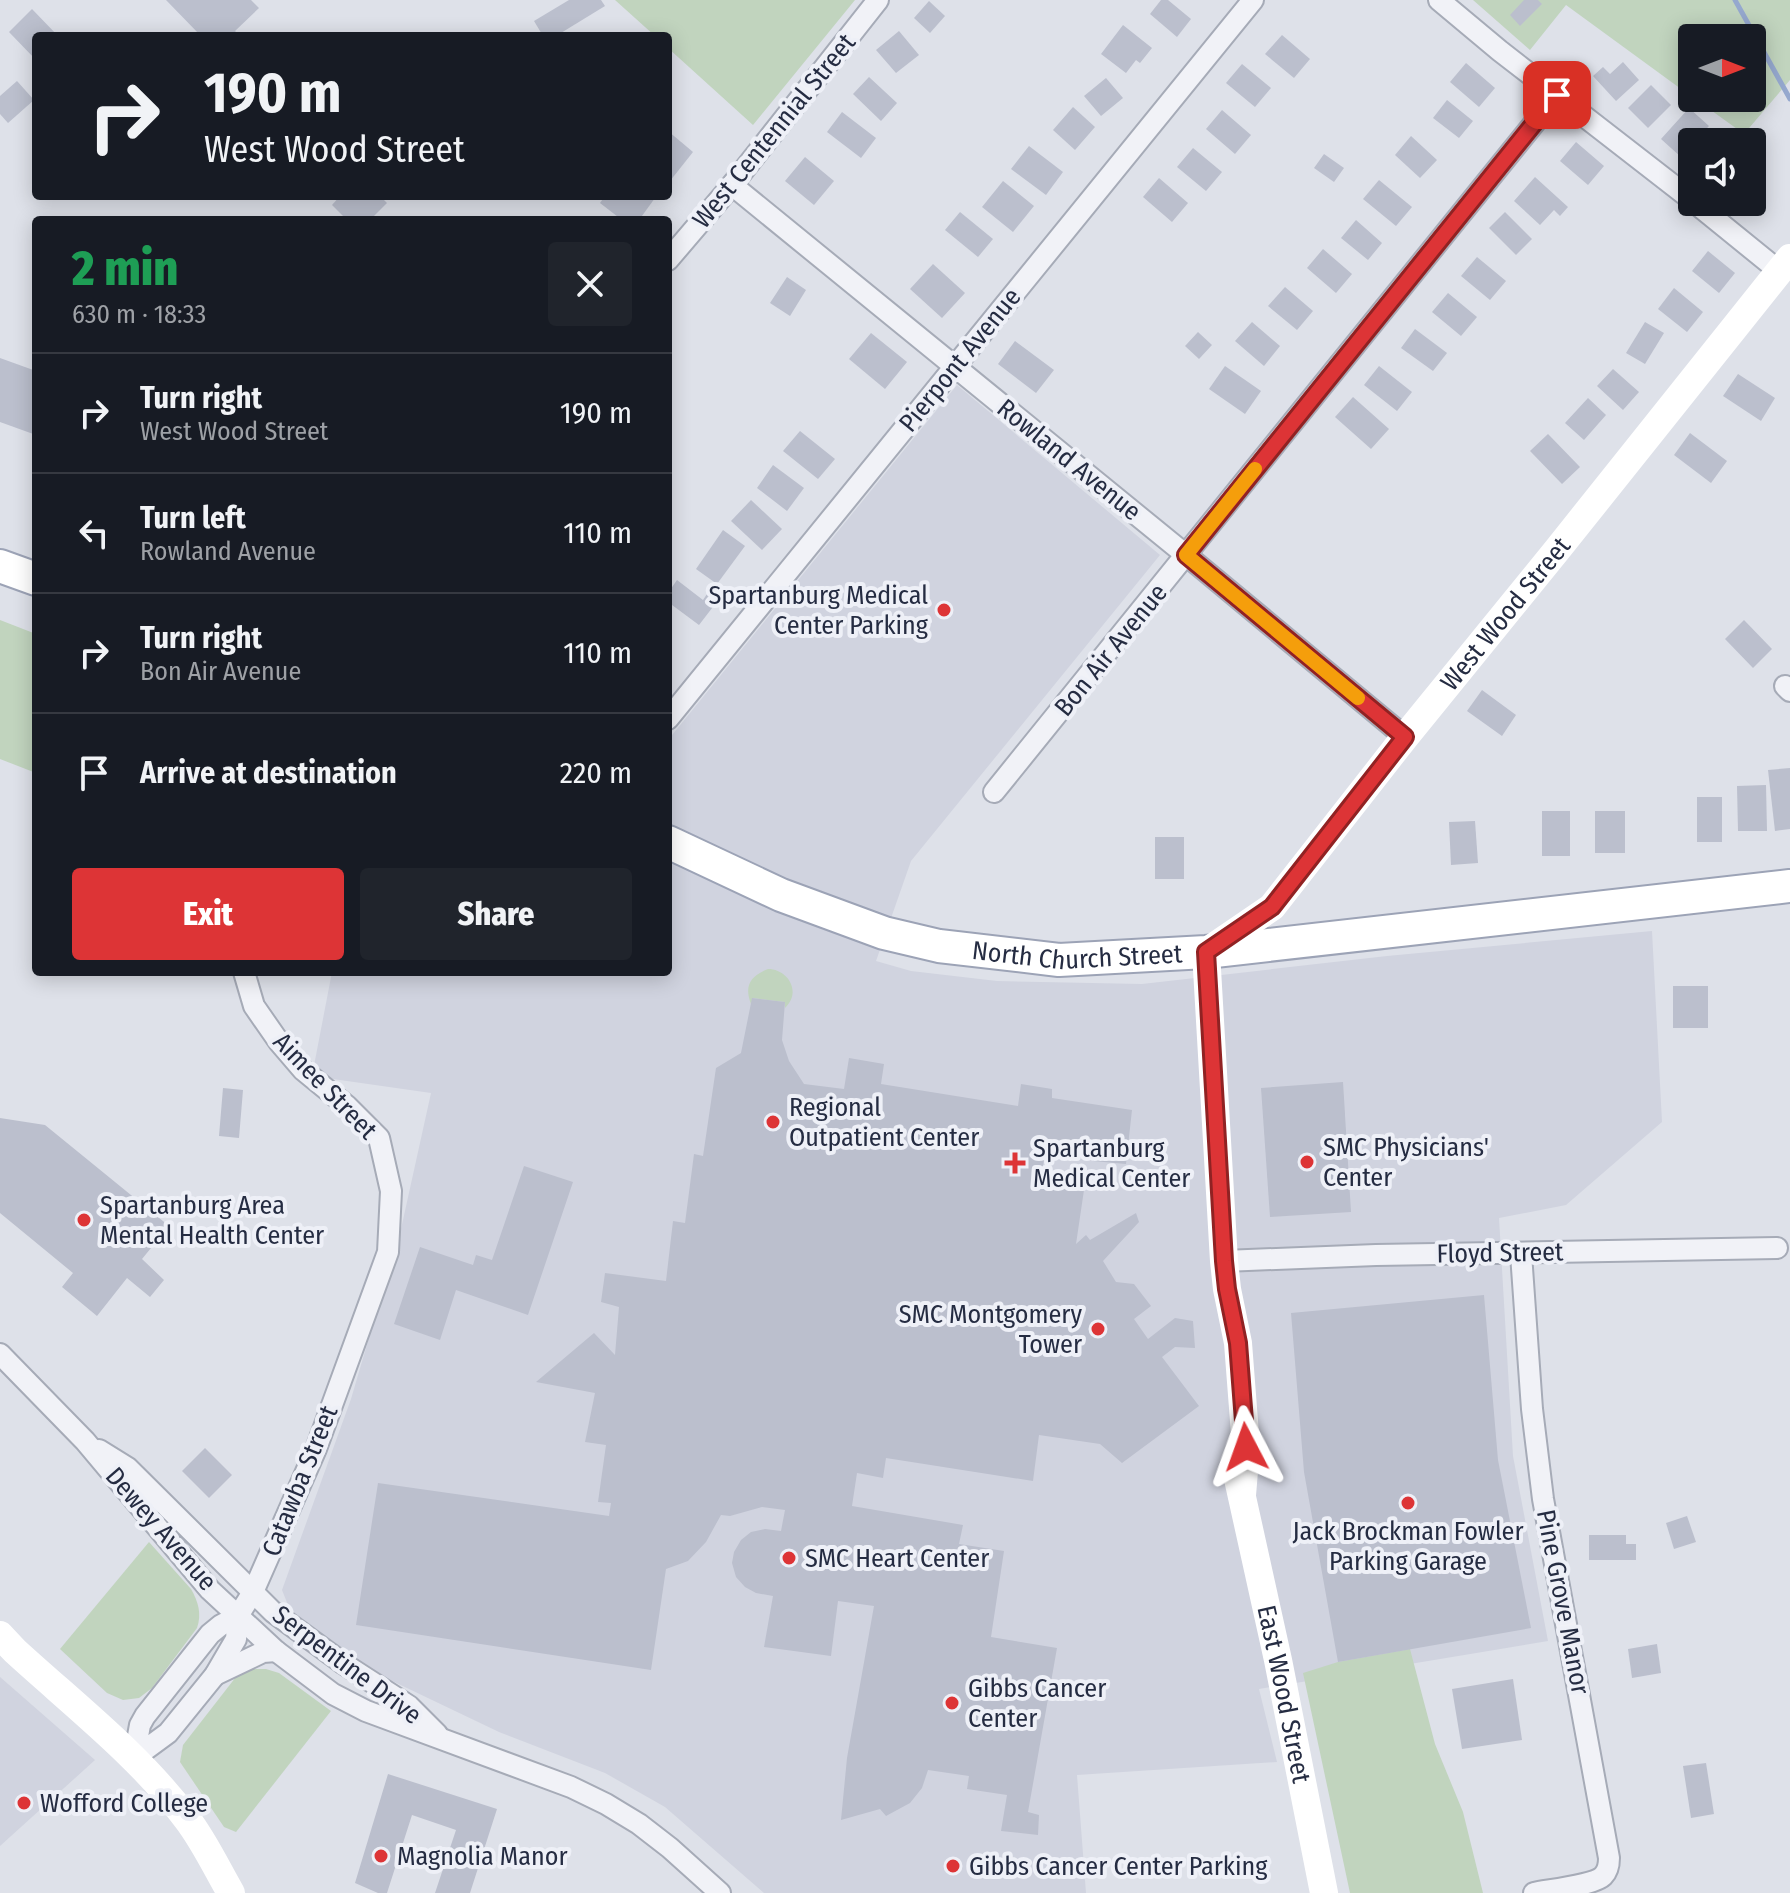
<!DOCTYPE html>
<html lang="en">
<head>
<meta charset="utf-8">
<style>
	:root { --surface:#171b24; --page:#20242c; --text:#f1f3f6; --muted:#9ea1a6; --line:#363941; --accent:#dd3436 }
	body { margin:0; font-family:"Fira Sans Condensed",sans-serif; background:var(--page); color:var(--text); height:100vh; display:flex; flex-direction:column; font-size:30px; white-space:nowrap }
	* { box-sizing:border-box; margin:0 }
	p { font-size:26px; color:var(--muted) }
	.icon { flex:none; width:44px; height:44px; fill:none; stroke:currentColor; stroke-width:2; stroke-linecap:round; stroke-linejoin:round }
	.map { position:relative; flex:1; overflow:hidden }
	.side { position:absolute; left:32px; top:216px; width:640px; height:760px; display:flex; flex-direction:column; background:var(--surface); border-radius:8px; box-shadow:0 4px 20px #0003 }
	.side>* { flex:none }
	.hud { position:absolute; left:32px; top:32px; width:640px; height:168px; border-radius:8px; box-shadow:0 4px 20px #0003; background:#171b24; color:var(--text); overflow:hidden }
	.needle { width:52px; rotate:90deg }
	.controls { position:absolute; left:1678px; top:24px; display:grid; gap:16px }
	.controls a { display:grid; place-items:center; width:88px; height:88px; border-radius:8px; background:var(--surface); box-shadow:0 4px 20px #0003; font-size:40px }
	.pin { position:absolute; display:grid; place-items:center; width:68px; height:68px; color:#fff; margin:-34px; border-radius:16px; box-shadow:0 4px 12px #0006 }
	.me { position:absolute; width:88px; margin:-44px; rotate:356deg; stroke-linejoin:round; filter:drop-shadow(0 0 6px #0008) }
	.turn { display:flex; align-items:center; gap:28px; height:168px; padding:0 40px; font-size:36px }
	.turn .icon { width:104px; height:104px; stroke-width:2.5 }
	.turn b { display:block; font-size:56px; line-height:68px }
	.round { display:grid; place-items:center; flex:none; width:84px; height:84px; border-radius:8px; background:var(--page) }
	.head { display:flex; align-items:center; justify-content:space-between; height:136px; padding:0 40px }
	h1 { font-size:48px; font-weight:800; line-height:60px; color:#1e9e55 }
	.cta { display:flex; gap:16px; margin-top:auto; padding:16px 40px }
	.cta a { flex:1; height:92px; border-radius:8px; background:var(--accent); color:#fff; font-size:32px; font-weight:800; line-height:92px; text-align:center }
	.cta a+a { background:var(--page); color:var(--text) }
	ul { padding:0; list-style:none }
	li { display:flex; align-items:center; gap:24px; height:120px; padding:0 40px; border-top:2px solid var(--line) }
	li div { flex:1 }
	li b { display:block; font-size:30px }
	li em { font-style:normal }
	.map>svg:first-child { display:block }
	.built { fill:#d0d3df }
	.green { fill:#c1d4be }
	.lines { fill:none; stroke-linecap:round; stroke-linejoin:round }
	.stream { stroke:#95a8ce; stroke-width:5 }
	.building { fill:#bbbfcd }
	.street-casing { stroke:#a6abb7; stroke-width:24 }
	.primary-casing { stroke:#9ca3b6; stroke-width:36 }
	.street { stroke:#f1f2f7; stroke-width:20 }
	.secondary { stroke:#fff; stroke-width:28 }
	.primary { stroke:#fff; stroke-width:32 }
	.route-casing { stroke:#902223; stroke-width:20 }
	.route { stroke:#dd3436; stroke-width:14 }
	.slow { stroke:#f59e0b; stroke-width:14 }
	.poi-dot { fill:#dd3436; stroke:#eef0f7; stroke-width:3 }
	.labels { text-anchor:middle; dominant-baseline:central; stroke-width:8; stroke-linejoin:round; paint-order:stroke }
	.street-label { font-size:26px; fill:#252c42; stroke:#eef0f7 }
	.poi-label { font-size:26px; fill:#252c42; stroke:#eef0f7; text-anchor:start }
</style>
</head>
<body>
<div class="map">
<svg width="1790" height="1893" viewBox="0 0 1790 1893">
	<rect width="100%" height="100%" fill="#dee1e9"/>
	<!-- built -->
	<g class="built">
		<path d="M957,385L1160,555L911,861L876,961L911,971L997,981L1142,984L1387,956L1652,931L1662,1122L1566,1205L1499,1218L1513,1456L1548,1641L1259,1689L1277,1762L1077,1775L1086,1893H764L665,1807L605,1773L499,1732L363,1667L292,1615L282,1590L351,1399L401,1229L431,1093L312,1076L332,972H668V740Z"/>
		<path d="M0,1677L95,1760L0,1846Z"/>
	</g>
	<!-- green -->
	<g class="green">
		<path d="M615,0H855L753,125L668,48V36H655Z"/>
		<path d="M1473,0H1790V80L1744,134L1694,98H1752V38H1692V97L1566,5L1530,50Z"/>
		<path d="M0,620L36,634V773L0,759Z"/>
		<path d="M768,969C788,969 802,992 785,1008V1002L753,998L751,1004C744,986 750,976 768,969Z"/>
		<path d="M149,1542L191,1589C198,1601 202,1614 197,1628L152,1688L139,1698L123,1700L107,1693L60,1649Z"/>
		<path d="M1410,1649L1435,1744L1463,1812L1483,1893H1350L1303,1673L1338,1662Z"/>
		<path d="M250,1669H266L279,1673L331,1711L236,1832L224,1827L180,1762L183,1745L239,1673Z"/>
	</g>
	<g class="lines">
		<!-- stream -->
		<path class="stream" d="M1735,0L1790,99"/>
	</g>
	<!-- building -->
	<g class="building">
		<path d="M166,0H251L259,8L235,31L240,36H206L202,32L199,34Z"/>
		<path d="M569,0H601L605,6L556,36H543L534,21Z"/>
		<path d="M1161,0H1168L1191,19L1177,37L1150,14Z"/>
		<path d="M1524,0H1538L1542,4L1520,26L1510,15Z"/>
		<path d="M929,1L945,16L930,33L914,18Z"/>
		<path d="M32,9L58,36H36V60L9,32Z"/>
		<path d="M1123,25L1152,48L1140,63L1136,60L1126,73L1101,54Z"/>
		<path d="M899,31L919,55L896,73L876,50Z"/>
		<path d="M1282,35L1310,59L1294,78L1265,54Z"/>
		<path d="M1623,62L1639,80L1616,101L1593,76L1603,67L1610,74Z"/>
		<path d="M1466,63L1495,88L1479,107L1450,82Z"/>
		<path d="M1242,64L1271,88L1255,107L1226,83Z"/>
		<path d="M869,77L897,103L881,121L853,94Z"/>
		<path d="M1106,78L1123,98L1101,116L1084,96Z"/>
		<path d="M17,81L34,100L8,123L0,114V96Z"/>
		<path d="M1651,85L1671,105L1648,128L1628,108Z"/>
		<path d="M1447,100L1473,121L1459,138L1433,118Z"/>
		<path d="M1073,107L1095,127L1075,150L1053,130Z"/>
		<path d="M1689,108L1709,126L1694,142H1692V145L1681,157L1661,139Z"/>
		<path d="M1222,110L1251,135L1235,154L1206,129Z"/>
		<path d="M842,112L876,138L861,158L827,132Z"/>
		<path d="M668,131L693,152L670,181L668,180Z"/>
		<path d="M1411,136L1437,160L1420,178L1395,155Z"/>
		<path d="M1576,142L1604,166L1588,185L1560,161Z"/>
		<path d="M1029,146L1063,172L1046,195L1011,169Z"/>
		<path d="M1193,148L1222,172L1206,191L1177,167Z"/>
		<path d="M1324,154L1344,168L1334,182L1314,168Z"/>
		<path d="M805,157L834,181L814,205L785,181Z"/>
		<path d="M1535,177L1568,207L1560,216L1554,210L1540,225L1514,201Z"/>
		<path d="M1159,178L1188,203L1172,222L1143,197Z"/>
		<path d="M1379,180L1412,207L1396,226L1363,199Z"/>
		<path d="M1003,181L1034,206L1013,232L982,207Z"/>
		<path d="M340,196H380L387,203L370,220H347L332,205Z"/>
		<path d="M605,196H652L655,198L639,220H622L600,203Z"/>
		<path d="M960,212L993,239L978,257L945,230Z"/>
		<path d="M1505,212L1532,239L1516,255L1489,228Z"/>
		<path d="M1356,220L1382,243L1368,260L1341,238Z"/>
		<path d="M1323,249L1352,274L1336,293L1307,268Z"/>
		<path d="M1708,251L1735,273L1719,293L1692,271Z"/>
		<path d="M1477,257L1506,281L1490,300L1461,276Z"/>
		<path d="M933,264L965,293L942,318L910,289Z"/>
		<path d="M787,277L806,290L790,316L770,303Z"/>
		<path d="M1285,287L1313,311L1297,330L1268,306Z"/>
		<path d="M1674,288L1703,312L1687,332L1658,309Z"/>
		<path d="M1448,293L1477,317L1461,336L1432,312Z"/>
		<path d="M1252,322L1280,346L1264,366L1235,341Z"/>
		<path d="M1645,322L1664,333L1645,364L1626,353Z"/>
		<path d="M1415,329L1447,353L1433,371L1401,348Z"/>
		<path d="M1198,332L1212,345L1199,359L1185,346Z"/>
		<path d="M871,333L907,362L885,389L849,359Z"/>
		<path d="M1015,341L1054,370L1036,393L998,364Z"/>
		<path d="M0,358L36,371V435L0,422Z"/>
		<path d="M1225,366L1261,391L1245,414L1209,389Z"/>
		<path d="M1379,366L1412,392L1397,411L1364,385Z"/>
		<path d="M1613,369L1639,392L1623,410L1597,386Z"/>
		<path d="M1738,374L1775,398L1761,421L1723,396Z"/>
		<path d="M1353,397L1389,429L1371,449L1335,417Z"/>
		<path d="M1588,398L1606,415L1584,440L1565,423Z"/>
		<path d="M800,431L835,459L818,479L783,451Z"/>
		<path d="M1690,433L1727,461L1711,483L1674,455Z"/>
		<path d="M1548,434L1580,467L1562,484L1530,451Z"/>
		<path d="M773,465L804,488L787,511L757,488Z"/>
		<path d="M751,500L782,529L762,550L731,521Z"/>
		<path d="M723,530L745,546L717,584L696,569Z"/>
		<path d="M677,580L703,600L709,591L719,599L699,625L668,602V593Z"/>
		<path d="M1744,620L1772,649L1753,668L1725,639Z"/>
		<path d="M1482,690L1516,715L1502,736L1467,711Z"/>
		<path d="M1790,768V829L1775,831L1768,770Z"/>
		<path d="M1766,785L1767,831H1738L1737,786Z"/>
		<rect x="1697" y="797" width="25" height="45"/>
		<rect x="1542" y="811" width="28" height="45"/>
		<rect x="1595" y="811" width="30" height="42"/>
		<path d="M1475,821L1478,863L1451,865L1449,822Z"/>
		<rect x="1155" y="837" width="29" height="42"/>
		<rect x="1673" y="986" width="35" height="42"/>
		<path d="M752,998L785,1002L782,1040L789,1061L804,1084L844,1089L849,1058L884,1064L881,1084L1018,1106L1021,1084L1052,1089V1098L1132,1110L1126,1164L1093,1161L1095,1147L1047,1141L1040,1184L1084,1190L1076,1244L1086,1235L1090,1240L1136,1213L1139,1222L1103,1261L1116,1282L1134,1284L1151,1306L1134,1319L1148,1339L1175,1318L1193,1321L1195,1348L1175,1347L1162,1357L1199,1406L1122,1463L1100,1444L1039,1435L1033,1481L886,1458L883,1478L857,1473L852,1506L963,1525L959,1544L1004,1551L991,1637L1057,1648L1028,1812L1039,1815L1038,1835L1001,1831L1007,1795L967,1789L969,1776L928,1770L922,1788L910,1803L886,1816L880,1809L841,1820L847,1758L874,1606L838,1601L831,1656L764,1647L773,1596L756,1593L745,1587L736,1577L732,1563L734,1552L741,1540L751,1532L765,1529L781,1531L785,1510L762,1507L730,1516L721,1515L706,1542L688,1561L666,1569L651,1670L356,1625L378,1483L609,1516L611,1503L598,1502L606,1445L585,1442L595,1393L536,1382L594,1333L615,1355L619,1307L601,1302L605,1273L666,1281L673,1221L685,1223L694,1154L703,1156L716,1068L741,1053Z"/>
		<path d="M1343,1082L1351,1212L1270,1217L1261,1088Z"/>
		<path d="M223,1088L243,1090L239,1138L219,1136Z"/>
		<path d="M0,1118L45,1125L169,1226L142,1259L164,1280L150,1297L127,1278L97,1316L62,1287L73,1273L0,1213Z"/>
		<path d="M524,1166L573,1182L528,1315L456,1290L440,1340L394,1324L420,1247L473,1265L476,1255L492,1260Z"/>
		<path d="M1484,1295L1498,1460L1531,1628L1338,1662L1304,1472L1291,1313Z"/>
		<path d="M205,1448L232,1475L209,1498L182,1471Z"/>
		<path d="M1687,1516L1696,1542L1674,1549L1666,1523Z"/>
		<path d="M1589,1535H1626V1544H1636V1560H1589Z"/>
		<path d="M1657,1644L1661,1673L1632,1678L1628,1649Z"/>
		<path d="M1513,1679L1522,1740L1462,1749L1452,1689Z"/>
		<path d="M1706,1763L1714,1814L1691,1818L1683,1766Z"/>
		<path d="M388,1774L497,1809L470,1893H435L456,1830L412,1815L387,1893H378L355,1883Z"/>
	</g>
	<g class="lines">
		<!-- street casing -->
		<g class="street-casing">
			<g id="street">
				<path d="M1439,0L1500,51L1692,200"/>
				<path d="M732,185L1186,555L1405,737"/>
				<path d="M1694,202L1779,271"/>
				<path d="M668,260L732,185L878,0"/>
				<path d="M1785,686L1790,691"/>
				<path d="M668,719L1253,0"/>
				<path d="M994,792L1557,95"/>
				<path d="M1521,1254L1532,1409L1543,1499L1609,1858C1609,1864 1608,1871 1603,1876C1594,1885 1548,1890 1534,1893"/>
				<path d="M1224,1261L1376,1255L1777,1248"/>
				<path d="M0,1354L85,1441L210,1590L276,1651L333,1694L366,1711L571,1787L606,1804L639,1824L670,1848L720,1893"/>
				<path d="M99,1450L128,1468L273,1612L344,1664L409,1706L437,1734"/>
				<path d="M238,1616L236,1639L215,1675L168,1733L134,1758L140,1725L145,1716L210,1634L221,1625L238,1616L253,1592L316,1449L388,1252L391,1191L379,1138L347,1106L303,1070L279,1042L254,1006L244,972"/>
				<path d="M215,1675L263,1652L276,1651"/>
			</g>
		</g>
		<!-- primary casing -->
		<g class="primary-casing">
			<g id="primary">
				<path d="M0,566L36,579"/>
				<path id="s3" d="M668,842L781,895L884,933L939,946L1059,960L1206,952L1790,886"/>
			</g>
		</g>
		<!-- street -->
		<use href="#street" class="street"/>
		<!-- secondary -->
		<g class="secondary">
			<path id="s1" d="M1238,1479L1278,1660L1324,1893"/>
			<path id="s2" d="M1242,1495L1246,1447L1238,1343L1227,1289L1224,1261L1206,952L1272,907L1405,737L1557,550L1790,258"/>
			<path d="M0,1635L15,1651C74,1705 139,1755 187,1819C204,1841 217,1869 231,1893"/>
		</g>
		<!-- primary -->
		<use href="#primary" class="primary"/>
	</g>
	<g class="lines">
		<!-- route casing -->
		<g class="route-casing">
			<path id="route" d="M1246,1447L1238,1343L1227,1289L1224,1261L1206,952L1272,907L1405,737L1186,555L1557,95"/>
		</g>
		<!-- route -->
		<use href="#route" class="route"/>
		<!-- slow -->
		<path class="slow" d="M1255,469L1186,555L1358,698"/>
	</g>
	<!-- markers -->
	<g class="poi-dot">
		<circle cx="944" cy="610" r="8"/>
		<circle cx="773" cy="1122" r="8"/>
		<circle cx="1307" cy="1162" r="8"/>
		<path d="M1011 1151h8v8h8v8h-8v8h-8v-8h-8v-8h8z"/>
		<circle cx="84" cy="1220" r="8"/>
		<circle cx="1098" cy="1329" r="8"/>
		<circle cx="1408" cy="1503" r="8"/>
		<circle cx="789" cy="1558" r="8"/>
		<circle cx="952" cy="1703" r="8"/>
		<circle cx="24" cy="1803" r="8"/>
		<circle cx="381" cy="1856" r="8"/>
		<circle cx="953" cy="1866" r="8"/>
	</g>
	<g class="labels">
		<!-- street labels -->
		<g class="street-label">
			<text transform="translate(774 131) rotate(-51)">West Centennial Street</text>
			<text transform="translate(960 360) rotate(-51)">Pierpont Avenue</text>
			<text transform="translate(1069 460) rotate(39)">Rowland Avenue</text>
			<text stroke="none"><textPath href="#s2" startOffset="1000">West Wood Street</textPath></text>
			<text transform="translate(1111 650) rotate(-51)">Bon Air Avenue</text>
			<text stroke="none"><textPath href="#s3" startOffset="430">North Church Street</textPath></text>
			<text transform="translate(325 1086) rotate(46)">Aimee Street</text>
			<text transform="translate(1500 1253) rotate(-1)">Floyd Street</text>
			<text transform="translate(300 1481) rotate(-68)">Catawba Street</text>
			<text transform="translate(161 1529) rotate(49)">Dewey Avenue</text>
			<text transform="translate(1563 1602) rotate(79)">Pine Grove Manor</text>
			<text transform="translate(347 1665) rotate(37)">Serpentine Drive</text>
			<text stroke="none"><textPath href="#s1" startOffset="220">East Wood Street</textPath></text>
		</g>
		<!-- poi labels -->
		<g class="poi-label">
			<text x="928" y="595" text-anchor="end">Spartanburg Medical<tspan x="928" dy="30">Center Parking</tspan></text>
			<text x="789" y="1107">Regional<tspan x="789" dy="30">Outpatient Center</tspan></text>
			<text x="1323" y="1147">SMC Physicians'<tspan x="1323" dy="30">Center</tspan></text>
			<text x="1033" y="1148">Spartanburg<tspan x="1033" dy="30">Medical Center</tspan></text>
			<text x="100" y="1205">Spartanburg Area<tspan x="100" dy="30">Mental Health Center</tspan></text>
			<text x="1082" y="1314" text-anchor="end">SMC Montgomery<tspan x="1082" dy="30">Tower</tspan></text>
			<text x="1408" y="1531" text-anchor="middle">Jack Brockman Fowler<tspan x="1408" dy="30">Parking Garage</tspan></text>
			<text x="805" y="1558">SMC Heart Center</text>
			<text x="968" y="1688">Gibbs Cancer<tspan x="968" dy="30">Center</tspan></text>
			<text x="40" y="1803">Wofford College</text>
			<text x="397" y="1856">Magnolia Manor</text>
			<text x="969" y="1866">Gibbs Cancer Center Parking</text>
		</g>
	</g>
</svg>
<div class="controls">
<a><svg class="needle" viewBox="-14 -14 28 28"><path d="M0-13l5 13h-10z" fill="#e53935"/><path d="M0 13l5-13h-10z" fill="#9ea1a6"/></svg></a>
<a><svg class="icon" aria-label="sound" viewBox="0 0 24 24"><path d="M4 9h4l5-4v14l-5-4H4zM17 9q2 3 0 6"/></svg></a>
</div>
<div class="pin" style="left:1557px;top:95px;background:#d93025"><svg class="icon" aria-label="arrive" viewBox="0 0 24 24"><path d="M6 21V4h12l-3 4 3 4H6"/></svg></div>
<svg class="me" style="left:1246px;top:1447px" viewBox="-20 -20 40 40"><path d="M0-17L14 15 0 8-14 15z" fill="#dd3436" stroke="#fff" stroke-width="4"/></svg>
<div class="hud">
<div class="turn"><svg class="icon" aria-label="right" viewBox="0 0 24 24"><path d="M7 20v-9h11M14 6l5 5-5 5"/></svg><div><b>190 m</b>West Wood Street</div></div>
</div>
<section class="side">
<div class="head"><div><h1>2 min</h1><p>630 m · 18:33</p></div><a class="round"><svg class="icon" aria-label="close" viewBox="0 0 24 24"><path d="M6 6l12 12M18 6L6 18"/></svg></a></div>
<ul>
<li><svg class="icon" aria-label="right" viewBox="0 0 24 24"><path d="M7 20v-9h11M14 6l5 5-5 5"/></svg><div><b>Turn right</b><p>West Wood Street</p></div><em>190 m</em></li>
<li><svg class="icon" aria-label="left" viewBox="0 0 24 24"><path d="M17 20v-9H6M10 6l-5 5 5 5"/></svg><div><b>Turn left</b><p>Rowland Avenue</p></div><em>110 m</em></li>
<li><svg class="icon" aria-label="right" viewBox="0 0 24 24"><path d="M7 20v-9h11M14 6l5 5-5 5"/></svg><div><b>Turn right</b><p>Bon Air Avenue</p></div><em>110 m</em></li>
<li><svg class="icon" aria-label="arrive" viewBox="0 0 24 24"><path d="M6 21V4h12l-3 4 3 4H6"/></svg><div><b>Arrive at destination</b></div><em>220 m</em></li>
</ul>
<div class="cta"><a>Exit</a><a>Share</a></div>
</section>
</div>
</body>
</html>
